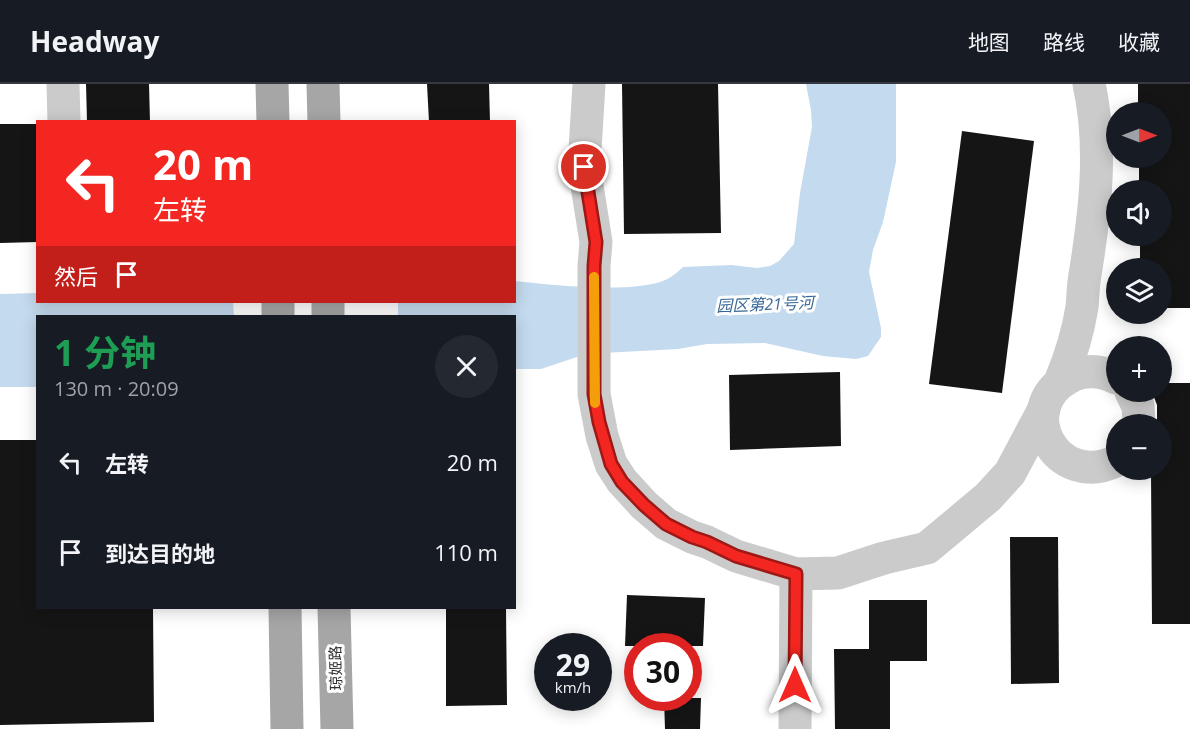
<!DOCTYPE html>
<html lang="zh">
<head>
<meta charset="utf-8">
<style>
	:root { --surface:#171b24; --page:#242831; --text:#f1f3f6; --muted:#9ea1a6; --line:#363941 }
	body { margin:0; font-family:"Open Sans","Noto Sans SC",sans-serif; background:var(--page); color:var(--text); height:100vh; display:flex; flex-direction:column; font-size:22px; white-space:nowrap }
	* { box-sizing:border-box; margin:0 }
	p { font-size:20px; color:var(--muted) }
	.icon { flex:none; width:33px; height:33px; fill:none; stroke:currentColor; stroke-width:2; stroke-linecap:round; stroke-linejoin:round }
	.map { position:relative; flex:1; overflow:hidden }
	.panel { position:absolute; left:36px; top:231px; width:480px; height:294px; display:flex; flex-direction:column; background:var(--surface); border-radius:0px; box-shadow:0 3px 15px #0003 }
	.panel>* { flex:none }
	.hud { position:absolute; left:36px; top:36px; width:480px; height:183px; border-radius:0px; box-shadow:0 3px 15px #0003; background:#f32621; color:#fff; overflow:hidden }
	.needle { width:39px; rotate:90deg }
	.fabs { position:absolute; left:1106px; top:18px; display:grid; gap:12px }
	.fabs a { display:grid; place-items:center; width:66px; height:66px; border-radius:50%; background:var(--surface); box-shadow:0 3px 15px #0003; font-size:30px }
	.speed { position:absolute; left:534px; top:549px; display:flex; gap:12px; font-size:30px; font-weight:700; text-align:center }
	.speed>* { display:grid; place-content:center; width:78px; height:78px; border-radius:50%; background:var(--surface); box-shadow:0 3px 15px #0003; line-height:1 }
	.speed small { font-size:15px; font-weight:400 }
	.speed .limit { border:9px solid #d22; background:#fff; color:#111 }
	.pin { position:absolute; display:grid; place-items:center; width:51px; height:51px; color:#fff; margin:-26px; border:3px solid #fff; border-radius:50%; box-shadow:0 2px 6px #0007 }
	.me { position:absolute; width:66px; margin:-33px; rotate:0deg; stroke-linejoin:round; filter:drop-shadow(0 0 4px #0008) }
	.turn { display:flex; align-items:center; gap:21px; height:126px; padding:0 18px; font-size:27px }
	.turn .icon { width:78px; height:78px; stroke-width:2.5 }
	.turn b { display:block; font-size:42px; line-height:51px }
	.then { display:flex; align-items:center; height:57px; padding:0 18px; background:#0003; gap:12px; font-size:22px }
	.round { display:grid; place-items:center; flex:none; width:63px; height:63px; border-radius:32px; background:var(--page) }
	.head { display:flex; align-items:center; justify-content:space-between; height:102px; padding:0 18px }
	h1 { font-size:36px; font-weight:700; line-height:45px; color:#1e9e55 }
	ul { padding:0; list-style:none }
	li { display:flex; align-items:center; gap:18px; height:90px; padding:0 18px }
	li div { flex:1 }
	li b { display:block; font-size:22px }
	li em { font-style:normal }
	header { display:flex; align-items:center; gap:36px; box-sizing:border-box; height:84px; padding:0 30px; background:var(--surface); border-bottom:2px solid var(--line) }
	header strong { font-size:28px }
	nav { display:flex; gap:33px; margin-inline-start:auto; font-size:21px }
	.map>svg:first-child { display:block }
	.water { fill:#c4daee }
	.pier { fill:#fff }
	.building { fill:#151515 }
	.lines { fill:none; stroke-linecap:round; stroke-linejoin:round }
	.minor { stroke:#cbcbcb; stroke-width:33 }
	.major { stroke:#a6a6a6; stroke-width:33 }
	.route-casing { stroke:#9e1915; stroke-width:15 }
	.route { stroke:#f32621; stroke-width:10 }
	.slow { stroke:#f59e0b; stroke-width:10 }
	.labels { text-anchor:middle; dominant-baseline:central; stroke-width:6; stroke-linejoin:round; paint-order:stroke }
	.street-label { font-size:15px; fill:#2e2e2e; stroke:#fff }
	.water-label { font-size:16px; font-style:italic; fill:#356796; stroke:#fff }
</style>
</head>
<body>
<header>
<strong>Headway</strong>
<nav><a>地图</a><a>路线</a><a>收藏</a></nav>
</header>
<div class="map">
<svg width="1190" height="645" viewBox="0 0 1190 645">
	<rect width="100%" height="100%" fill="#fff"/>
	<!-- water -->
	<path class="water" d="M806,0H896V78L883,138L873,166L869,188L881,244V253L868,272L856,275L823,272L765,259L707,260L678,265L602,269L580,272L541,285H515L514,232H38L37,303H0V210L37,209L38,218H514L515,197C552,201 625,209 660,198C669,195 676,190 683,183L731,181L757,184L770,182L779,177L794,160L800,109L812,43L811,26Z"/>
	<!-- pier -->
	<path class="pier" d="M233,218H398V232H234Z"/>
	<!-- building -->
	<g class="building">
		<path d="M86,0H149L150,38H87Z"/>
		<path d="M427,0H489L490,38H429Z"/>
		<path d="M622,0H718L721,149L624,150Z"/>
		<path d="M1138,0H1190V224H1161V184H1140V152H1161V106H1139V74H1161V28H1138Z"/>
		<path d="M0,40H38V158L0,159Z"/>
		<path d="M962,47L1034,57L1002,309L929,300Z"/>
		<path d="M840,288L841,362L730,366L729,291Z"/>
		<path d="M1161,299H1190V540H1152L1151,386H1161V340H1157V321L1152,308H1161Z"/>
		<path d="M0,356H38V524H153L154,638L0,641Z"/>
		<path d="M1010,453H1058L1059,599L1011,600Z"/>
		<path d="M627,511L705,514L703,562H625Z"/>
		<path d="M869,516H927V577H890V645H835L834,565H869Z"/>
		<path d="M446,524H506L507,621L446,622Z"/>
		<path d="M664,614H701L700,645H665Z"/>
	</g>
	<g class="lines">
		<!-- minor -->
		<g class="minor">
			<path d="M63,0L64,38"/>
			<path d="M589,0L584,83L596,158L594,182V310L602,352L611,380L622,397L644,421L666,440L692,453L707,458L736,472L796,490L795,645"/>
			<path d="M1116,294C1100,286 1084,285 1068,294C1013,325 1056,406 1116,377"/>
			<path d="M1060,298C1070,274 1078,249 1082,223C1083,213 1083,202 1085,191C1095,129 1103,63 1089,0"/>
			<path d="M1131,308L1138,322L1139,340"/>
			<path d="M796,490L838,489L884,474L927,464L988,413L1010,389L1044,325"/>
		</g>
		<!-- major -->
		<g class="major">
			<path d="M272,0L273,38"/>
			<path d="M323,0L324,38"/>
			<path d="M278,218V232"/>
			<path d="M328,218V232"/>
			<path d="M285,524L287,645"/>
			<path d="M334,524L337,645"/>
		</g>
	</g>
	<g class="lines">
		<!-- route casing -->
		<g class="route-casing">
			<path id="route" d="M584,83L596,158L594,182V310L599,338L611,380L622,398L644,421L666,440L692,453L707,458L736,472L796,490L795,601"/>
		</g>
		<!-- route -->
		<use href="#route" class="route"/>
		<!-- slow -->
		<path class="slow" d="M594,193L595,319"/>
	</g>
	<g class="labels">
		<!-- street labels -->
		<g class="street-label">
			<text transform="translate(335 584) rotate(-91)">琼姬路</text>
		</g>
		<!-- water labels -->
		<g class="water-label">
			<text transform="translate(765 220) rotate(-2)">园区第21号河</text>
		</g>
	</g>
</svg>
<div class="fabs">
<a><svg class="needle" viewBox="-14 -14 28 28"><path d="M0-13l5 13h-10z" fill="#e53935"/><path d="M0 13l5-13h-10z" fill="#9ea1a6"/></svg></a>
<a><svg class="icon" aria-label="sound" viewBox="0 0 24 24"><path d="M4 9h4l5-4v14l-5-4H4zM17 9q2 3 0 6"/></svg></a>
<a><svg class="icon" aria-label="layers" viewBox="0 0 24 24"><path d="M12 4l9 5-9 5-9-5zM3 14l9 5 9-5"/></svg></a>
<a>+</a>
<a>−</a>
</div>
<div class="speed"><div>29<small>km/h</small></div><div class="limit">30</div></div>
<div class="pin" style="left:584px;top:83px;background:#d93025"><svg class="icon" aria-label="arrive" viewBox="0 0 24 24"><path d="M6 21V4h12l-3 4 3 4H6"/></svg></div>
<svg class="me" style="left:795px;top:601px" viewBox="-20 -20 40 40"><path d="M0-17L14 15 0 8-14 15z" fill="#f32621" stroke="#fff" stroke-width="4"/></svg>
<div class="hud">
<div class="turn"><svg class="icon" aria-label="left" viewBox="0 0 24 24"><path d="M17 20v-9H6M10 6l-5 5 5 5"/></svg><div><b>20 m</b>左转</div></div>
<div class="then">然后<svg class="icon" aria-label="arrive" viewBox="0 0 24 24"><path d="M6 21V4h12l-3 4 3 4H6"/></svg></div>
</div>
<section class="panel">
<div class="head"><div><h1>1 分钟</h1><p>130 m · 20:09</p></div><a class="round"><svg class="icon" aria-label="close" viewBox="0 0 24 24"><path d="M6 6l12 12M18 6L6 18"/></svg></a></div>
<ul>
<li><svg class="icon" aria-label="left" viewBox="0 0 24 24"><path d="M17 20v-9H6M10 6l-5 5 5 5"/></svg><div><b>左转</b></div><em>20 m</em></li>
<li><svg class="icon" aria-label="arrive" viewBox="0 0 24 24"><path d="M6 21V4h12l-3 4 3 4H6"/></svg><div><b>到达目的地</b></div><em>110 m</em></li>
</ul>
</section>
</div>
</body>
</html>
